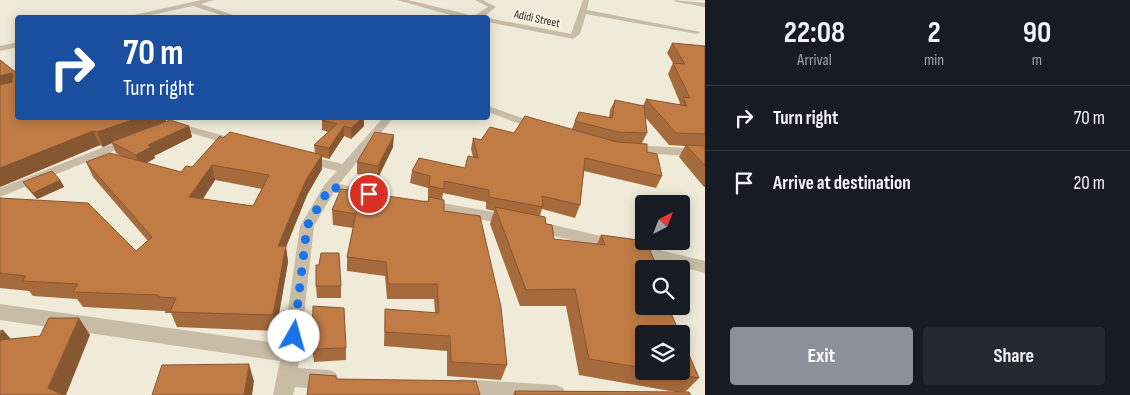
<!DOCTYPE html>
<html lang="en">
<head>
<meta charset="utf-8">
<style>
	:root { --surface:#171b24; --page:#242831; --text:#f1f3f6; --muted:#9ea1a6; --line:#363941; --accent:#8c9099 }
	body { margin:0; font-family:"Sofia Sans Condensed",sans-serif; background:var(--page); color:var(--text); height:100vh; display:flex; flex-direction:column; font-size:19px; white-space:nowrap }
	* { box-sizing:border-box; margin:0 }
	p { font-size:16px; color:var(--muted) }
	.icon { flex:none; width:28px; height:28px; fill:none; stroke:currentColor; stroke-width:2; stroke-linecap:round; stroke-linejoin:round }
	.map { position:relative; flex:1; overflow:hidden }
	.panel { display:flex; flex-direction:column; background:var(--surface); width:425px }
	.panel>* { flex:none }
	.top-card { position:absolute; left:15px; top:15px; width:475px; height:105px; border-radius:5px; box-shadow:0 2px 12px #0003; background:#1a4fa0; color:#fff; overflow:hidden }
	.needle { width:32px; rotate:42deg }
	.tools { position:absolute; left:635px; top:195px; display:grid; gap:10px }
	.tools a { display:grid; place-items:center; width:55px; height:55px; border-radius:5px; background:var(--surface); box-shadow:0 2px 12px #0003; font-size:25px }
	.pin { position:absolute; display:grid; place-items:center; width:42px; height:42px; color:#fff; margin:-21px; border:2px solid #fff; border-radius:50%; box-shadow:0 1px 5px #0007 }
	.me { position:absolute; width:55px; margin:-28px; rotate:7deg; stroke-linejoin:round; filter:drop-shadow(0 0 4px #0008) }
	.turn { display:flex; align-items:center; gap:18px; height:105px; padding:0 25px; font-size:22px }
	.turn .icon { width:65px; height:65px; stroke-width:2.5 }
	.turn b { display:block; font-size:35px; line-height:42px }
	.eta { display:flex; justify-content:space-evenly; align-items:center; height:85px; text-align:center }
	.eta b { font-size:30px; font-weight:700; line-height:35px }
	.cta { display:flex; gap:10px; margin-top:auto; padding:10px 25px }
	.cta a { flex:1; height:58px; border-radius:5px; background:var(--accent); color:#fff; font-size:20px; font-weight:700; line-height:58px; text-align:center }
	.cta a+a { background:var(--page); color:var(--text) }
	ul { padding:0; list-style:none }
	li { display:flex; align-items:center; gap:15px; height:65px; padding:0 25px; border-top:1px solid var(--line) }
	li div { flex:1 }
	li b { display:block; font-size:19px }
	li em { font-style:normal }
	main { display:flex; flex:1; min-height:0 }
	.map>svg:first-child { display:block }
	.lines { fill:none; stroke-linecap:round; stroke-linejoin:round }
	.minor { fill:#c8bca6; fill-rule:evenodd }
	.wall { fill:#a66b3c; fill-rule:evenodd }
	.shaded-wall { fill:#875731 }
	.building { fill:#c17c46; stroke:#875731; fill-rule:evenodd }
	.route { stroke:#1a73e8; stroke-width:9; stroke-dasharray:0 16.2 }
	.labels { text-anchor:middle; dominant-baseline:central; stroke-width:4; stroke-linejoin:round; paint-order:stroke }
	.far-street-label { font-size:12px; fill:#342d27; stroke:#f8f3e5 }
</style>
</head>
<body>
<main>
<div class="map">
<svg width="705" height="395" viewBox="0 0 705 395">
	<rect width="100%" height="100%" fill="#f0ead9"/>
	<g class="lines">
		<!-- minor -->
		<g class="minor">
			<path d="M201,0H214L201,4L242,18H230L193,6L137,18H121Z"/>
			<path d="M397,0H408L474,16L488,7L475,0H483L496,7L482,18H461Z"/>
			<path d="M583,0H589L587,10L701,32L697,34L586,14L580,34L573,39L488,22V18L571,34Z"/>
			<path d="M674,0L705,3V7L677,2Z"/>
			<path d="M18,42V47L0,51V46Z"/>
			<path d="M488,106L542,125L544,127L542,129H534L488,112Z"/>
			<path d="M383,118H393L339,184L362,189L364,192L357,196L334,192L314,226L298,368L329,370L336,373L339,380L336,387L329,390L295,387L293,395H273L280,361L0,320V304L283,344L300,226L325,184L337,171L302,162L300,159L306,155L342,164Z"/>
			<path d="M173,122L240,140L242,142L236,146L169,127L167,125Z"/>
			<path d="M129,137L135,141L133,143L0,197V188Z"/>
			<path d="M630,145L705,149V157L626,152L624,149L626,146Z"/>
			<path d="M425,200L510,215L517,220L510,225L420,208L418,205Z"/>
			<path d="M536,221L614,239L619,241L622,245L619,249L614,251L531,230L529,226L531,222Z"/>
			<path d="M635,244L705,261V273L629,254L627,250L629,246Z"/>
			<path d="M460,379L556,385L563,388L566,395H452L450,389L453,382Z"/>
		</g>
	</g>
	<!-- wall -->
	<g class="wall">
		<path d="M672,43L705,46V187H704L679,157L685,146L669,145L645,117L647,133L642,143L662,176L656,188L584,171L580,205L575,218L542,209L540,216L554,239L597,244L601,235L644,269V371H681L699,378L685,392L691,395H513L515,391L676,392L579,375L566,306H520L490,224L494,211L486,209V202L443,193L442,200L444,211L507,365L501,380L447,376V351L384,346L385,309L435,313L434,299H387L385,276L347,271V257L353,228L333,225L332,210L428,202V188L410,183L412,171L465,168L473,157L471,149L473,138L481,140L514,133L572,129L575,121L609,118L610,110L615,100L643,106L646,99L679,105L680,103L668,74L673,63L667,53Z"/>
		<path d="M0,60L18,74V118H166H165L166,121L189,126L192,137L154,156L155,158L147,163L181,172L192,167L223,138L315,153L314,145L328,132L322,130V120L364,126L351,139L344,136L329,159L322,157V169L307,195L286,247L288,262L276,331L177,327L171,313H165V311L83,307L77,299L33,296L29,291L0,288V198L136,251L148,241L93,177L86,162L121,156L116,153L112,143L103,147L100,145L0,187ZM215,180L262,189L253,206L203,199Z"/>
		<path d="M393,147L378,178L357,174V162Z"/>
		<path d="M60,180L64,187L37,199L27,188L23,182Z"/>
		<path d="M316,286H341V298H317Z"/>
		<path d="M346,348V360L314,362L312,349Z"/>
	</g>
	<!-- shaded-wall -->
	<g class="shaded-wall">
		<path d="M11,73L18,85L0,90V76Z"/>
		<path d="M138,118H166H165L166,122L111,142L112,143L103,147L97,132Z"/>
		<path d="M362,118H364V126L351,139V128Z"/>
		<path d="M189,126L192,137L154,156L155,158L140,167L136,155L148,145Z"/>
		<path d="M344,126V136L329,159V148Z"/>
		<path d="M93,131L100,145L0,187V168Z"/>
		<path d="M394,135L393,147L378,178V166Z"/>
		<path d="M322,155V169L307,195L286,247L288,262L276,331L273,315L278,246L306,180Z"/>
		<path d="M212,165L215,180L194,212L189,197Z"/>
		<path d="M60,180L64,187L37,199L33,193Z"/>
		<path d="M79,318L90,335L66,395H54L48,388Z"/>
		<path d="M3,330L18,347L0,343V336Z"/>
		<path d="M249,364L254,381L252,395H244Z"/>
	</g>
	<!-- building -->
	<g class="building">
		<path d="M672,43L705,46V134L676,133L646,99L687,106L683,97L690,98L673,63L685,64Z"/>
		<path d="M0,60L18,74V118H138L97,132L93,131L0,168V85L12,82L13,74L11,73L0,76Z"/>
		<path d="M615,100L644,106L647,133L618,132L575,121L579,112L612,118Z"/>
		<path d="M525,116L617,142L647,144V152L657,154L662,176L585,158L580,205L542,196L543,207L489,197V190L444,181V189L429,186L430,176L412,171L419,158L465,168L468,156L478,158L473,138L481,140L490,127L514,133Z"/>
		<path d="M325,118H362L351,128L344,126L329,148L314,145L337,124L322,120Z"/>
		<path d="M170,120L189,126L148,145L151,147L136,155L111,142Z"/>
		<path d="M230,132L322,155L306,180L278,246H286L273,315L170,312L176,298L158,297V295L73,292L78,284L22,281L26,276L0,273V198L88,203L136,251L152,237L86,162L110,153L181,172L186,166L192,167L220,136L223,138ZM212,165L269,175L253,206L189,197Z"/>
		<path d="M375,132L394,135L378,166L357,162Z"/>
		<path d="M686,145L705,146V166Z"/>
		<path d="M52,171L60,180L33,193L23,182Z"/>
		<path d="M341,189L428,202L429,197L444,200V211L480,216L501,307L507,365L451,362L450,336L385,332V309L439,313L437,284H388L386,262L347,257L356,214L332,210Z"/>
		<path d="M495,207L545,217L546,224L552,225L554,239L605,245L601,235L646,241L658,269H644V306H668L680,334H644V368L589,359L575,289L526,290Z"/>
		<path d="M321,253H339L341,286H316V265H319Z"/>
		<path d="M313,306L344,308L346,348L312,349Z"/>
		<path d="M49,318H79L48,388L63,395H0V340L40,336Z"/>
		<path d="M3,330L0,336V331Z"/>
		<path d="M681,336L699,378L661,371H681Z"/>
		<path d="M249,364L244,395H152L162,365Z"/>
		<path d="M310,374L336,376V379L476,381L480,395H307Z"/>
		<path d="M515,391L689,392L691,395H516Z"/>
	</g>
	<g class="lines">
		<!-- route -->
		<path class="route" d="M294,336L307,226L330,187L369,194"/>
	</g>
	<g class="labels">
		<!-- far-street labels -->
		<g class="far-street-label">
			<text transform="translate(537 19) rotate(12)">Adidi Street</text>
		</g>
	</g>
</svg>
<div class="tools">
<a><svg class="needle" viewBox="-14 -14 28 28"><path d="M0-13l5 13h-10z" fill="#e53935"/><path d="M0 13l5-13h-10z" fill="#9ea1a6"/></svg></a>
<a><svg class="icon" aria-label="search" viewBox="0 0 24 24"><circle cx="10" cy="10" r="6"/><path d="M15 15l6 6"/></svg></a>
<a><svg class="icon" aria-label="layers" viewBox="0 0 24 24"><path d="M12 4l9 5-9 5-9-5zM3 14l9 5 9-5"/></svg></a>
</div>
<div class="pin" style="left:369px;top:194px;background:#d93025"><svg class="icon" aria-label="arrive" viewBox="0 0 24 24"><path d="M6 21V4h12l-3 4 3 4H6"/></svg></div>
<svg class="me" style="left:294px;top:336px" viewBox="-20 -20 40 40"><circle r="19" fill="#fff"/><path d="M0-13L10 11 0 6-10 11z" fill="#1a73e8"/></svg>
<div class="top-card">
<div class="turn"><svg class="icon" aria-label="right" viewBox="0 0 24 24"><path d="M7 20v-9h11M14 6l5 5-5 5"/></svg><div><b>70 m</b>Turn right</div></div>
</div>
</div>
<section class="panel">
<div class="eta">
<div><b>22:08</b><p>Arrival</p></div>
<div><b>2</b><p>min</p></div>
<div><b>90</b><p>m</p></div>
</div>
<ul>
<li><svg class="icon" aria-label="right" viewBox="0 0 24 24"><path d="M7 20v-9h11M14 6l5 5-5 5"/></svg><div><b>Turn right</b></div><em>70 m</em></li>
<li><svg class="icon" aria-label="arrive" viewBox="0 0 24 24"><path d="M6 21V4h12l-3 4 3 4H6"/></svg><div><b>Arrive at destination</b></div><em>20 m</em></li>
</ul>
<div class="cta"><a>Exit</a><a>Share</a></div>
</section>
</main>
</body>
</html>
